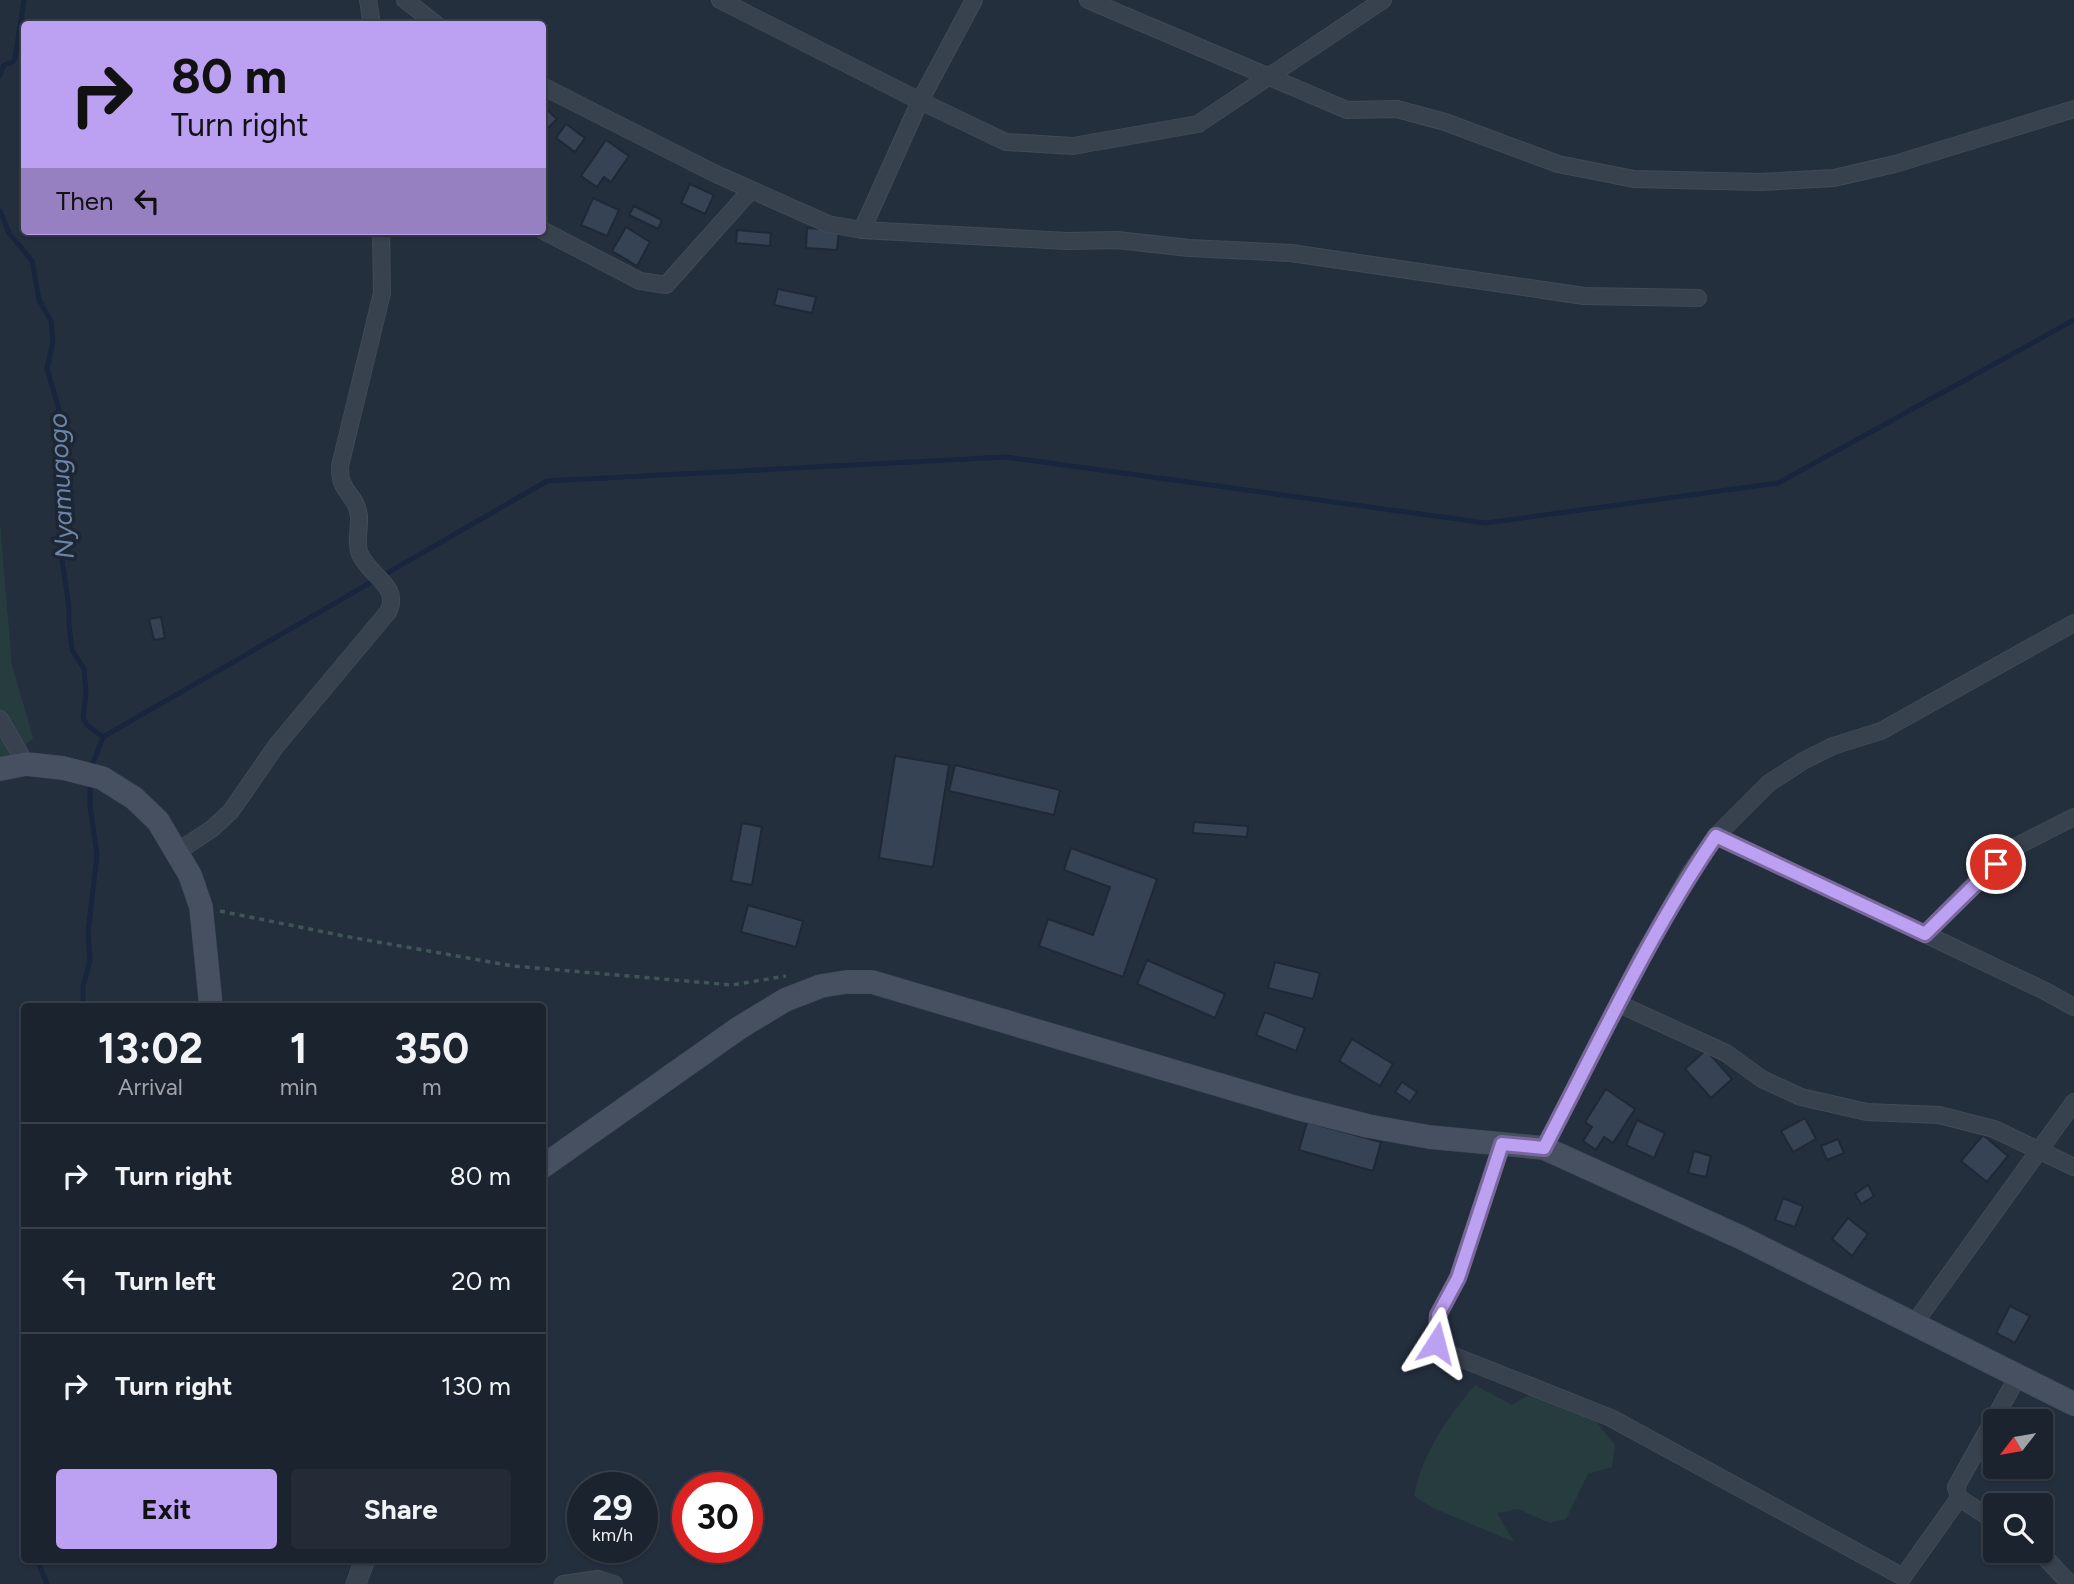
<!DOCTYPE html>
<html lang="en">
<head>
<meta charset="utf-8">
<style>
	:root { --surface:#1b232e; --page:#242b36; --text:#f1f3f6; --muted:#a0a4aa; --line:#39404a; --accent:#bca0f2 }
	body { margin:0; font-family:Figtree,sans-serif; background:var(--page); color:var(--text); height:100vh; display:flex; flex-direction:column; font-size:26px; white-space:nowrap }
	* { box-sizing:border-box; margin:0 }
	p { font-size:23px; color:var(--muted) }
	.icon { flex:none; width:38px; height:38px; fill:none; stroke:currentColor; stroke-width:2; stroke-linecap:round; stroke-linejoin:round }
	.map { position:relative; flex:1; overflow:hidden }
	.drawer { position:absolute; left:21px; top:1003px; width:525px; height:560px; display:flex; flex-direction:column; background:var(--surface); border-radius:7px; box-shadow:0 2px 5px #0004,0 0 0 2px var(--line) }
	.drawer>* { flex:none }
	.guide { position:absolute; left:21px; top:21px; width:525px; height:214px; border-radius:7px; box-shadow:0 2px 5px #0004,0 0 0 2px var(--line); background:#bca0f2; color:#111; overflow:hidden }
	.needle { width:46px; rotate:239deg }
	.tools { position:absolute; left:1983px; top:1409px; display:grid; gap:14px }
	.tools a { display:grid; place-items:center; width:70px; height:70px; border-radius:7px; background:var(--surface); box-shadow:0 2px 5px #0004,0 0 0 2px var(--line); font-size:35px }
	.speed { position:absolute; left:567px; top:1472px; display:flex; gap:14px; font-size:35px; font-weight:700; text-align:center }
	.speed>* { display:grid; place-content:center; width:91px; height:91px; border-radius:50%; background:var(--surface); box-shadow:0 2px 5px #0004,0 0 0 2px var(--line); line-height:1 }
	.speed small { font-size:18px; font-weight:400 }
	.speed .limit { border:10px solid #d22; background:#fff; color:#111 }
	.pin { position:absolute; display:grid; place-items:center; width:60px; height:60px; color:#fff; margin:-30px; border:4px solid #fff; border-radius:50%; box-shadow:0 2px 7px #0007 }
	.me { position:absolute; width:77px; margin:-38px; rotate:9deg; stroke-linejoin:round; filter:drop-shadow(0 0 5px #0008) }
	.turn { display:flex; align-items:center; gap:24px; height:147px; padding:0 35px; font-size:32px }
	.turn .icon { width:91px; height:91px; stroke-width:2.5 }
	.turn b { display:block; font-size:49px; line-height:60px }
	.then { display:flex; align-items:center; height:66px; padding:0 35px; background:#0003; gap:14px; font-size:26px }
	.eta { display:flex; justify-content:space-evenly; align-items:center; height:119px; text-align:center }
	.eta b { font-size:42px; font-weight:700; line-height:49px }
	.action { display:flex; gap:14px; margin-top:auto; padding:14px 35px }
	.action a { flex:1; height:80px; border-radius:7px; background:var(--accent); color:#111; font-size:28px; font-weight:700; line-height:80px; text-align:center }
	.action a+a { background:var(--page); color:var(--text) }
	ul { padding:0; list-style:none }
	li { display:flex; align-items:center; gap:21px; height:105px; padding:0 35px; border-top:2px solid var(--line) }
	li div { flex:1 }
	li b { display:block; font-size:26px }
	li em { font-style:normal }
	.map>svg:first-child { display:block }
	.green { fill:#263c3f }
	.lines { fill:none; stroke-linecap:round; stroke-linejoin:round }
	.stream { stroke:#17263c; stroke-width:5 }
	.building { fill:#364354; stroke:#1f2835; stroke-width:2 }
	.minor-casing { stroke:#414a57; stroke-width:18 }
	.tertiary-casing { stroke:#414a57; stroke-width:21 }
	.secondary-casing { stroke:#414a57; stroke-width:24 }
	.path { stroke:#3f5557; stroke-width:3.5; stroke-dasharray:5 5; stroke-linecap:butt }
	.minor { stroke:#38414e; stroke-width:16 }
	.tertiary { stroke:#38414e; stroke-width:19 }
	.secondary { stroke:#465061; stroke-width:23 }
	.route-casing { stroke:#7a689d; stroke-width:18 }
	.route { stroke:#bca0f2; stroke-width:12 }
	.labels { text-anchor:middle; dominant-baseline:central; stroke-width:7; stroke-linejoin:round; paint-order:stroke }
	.water-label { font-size:26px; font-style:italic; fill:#6d86a8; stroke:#1d2633 }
</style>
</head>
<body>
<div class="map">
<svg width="2074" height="1584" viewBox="0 0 2074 1584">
	<rect width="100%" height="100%" fill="#242f3e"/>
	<!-- green -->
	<g class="green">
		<path d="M0,523L12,665L33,738L0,769Z"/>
		<path d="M1475,1385L1512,1405L1530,1394L1589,1413L1615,1445L1612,1467L1588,1474L1566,1519L1550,1523L1518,1509L1497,1513L1514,1542L1431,1507L1414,1496C1422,1453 1448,1417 1475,1385Z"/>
	</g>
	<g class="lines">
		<!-- stream -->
		<g class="stream">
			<path d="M0,75L4,65L13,62L15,58L24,0"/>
			<path d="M0,211L9,233L32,261L39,300L51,321L53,342L47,368L59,410L53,421L61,482L62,559L69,608V625L72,650L84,669L86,693L83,718L87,725L103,737L93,763"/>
			<path d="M103,737L547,481L1006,457L1486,523L1778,483L2074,320"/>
			<path d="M83,1006V986L90,961L88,933L97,854L90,806V786"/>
			<path d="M37,1559L47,1584"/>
		</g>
	</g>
	<!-- building -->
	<g class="building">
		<path d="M542,105L557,119L542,134Z"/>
		<path d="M566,124L585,138L575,152L556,138Z"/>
		<path d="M606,140L629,156L611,182L604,177L597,187L581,176Z"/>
		<path d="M690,184L714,195L705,214L681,203Z"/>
		<path d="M593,198L619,210L607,236L581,225Z"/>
		<path d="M634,206L662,220L658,229L629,215Z"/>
		<path d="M626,227L650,242L637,266L612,251Z"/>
		<path d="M807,228L839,230L837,250L806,248Z"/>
		<path d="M737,230L771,233L770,246L736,243Z"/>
		<path d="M778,289L816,297L812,313L774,305Z"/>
		<path d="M161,617L165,638L154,640L149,619Z"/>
		<path d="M895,756L949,765L933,867L879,858Z"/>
		<path d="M955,765L1060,790L1054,815L949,791Z"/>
		<path d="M1194,822L1248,826L1247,837L1193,833Z"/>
		<path d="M742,823L762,827L752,885L731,881Z"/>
		<path d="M1071,848L1157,879L1123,977L1039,946L1048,919L1093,935L1110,887L1064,870Z"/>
		<path d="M748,905L803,921L796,947L741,932Z"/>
		<path d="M1147,960L1225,994L1215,1018L1137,984Z"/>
		<path d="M1275,962L1320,973L1313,999L1268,988Z"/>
		<path d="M1265,1012L1305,1028L1296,1051L1256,1035Z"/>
		<path d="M1352,1039L1393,1064L1380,1086L1339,1061Z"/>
		<path d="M1706,1050L1732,1079L1711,1098L1685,1069Z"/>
		<path d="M1402,1082L1417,1092L1410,1102L1395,1092Z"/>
		<path d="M1606,1089L1635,1109L1613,1143L1604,1137L1596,1150L1583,1141L1592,1127L1585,1122Z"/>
		<path d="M1805,1118L1816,1139L1793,1152L1781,1131Z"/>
		<path d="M1637,1120L1665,1133L1654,1158L1626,1145Z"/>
		<path d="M1307,1122L1381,1142L1373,1171L1299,1150Z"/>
		<path d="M1983,1135L2008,1156L1987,1182L1961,1161Z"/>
		<path d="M1838,1139L1844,1153L1827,1160L1821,1146Z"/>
		<path d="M1694,1151L1711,1156L1706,1177L1688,1173Z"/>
		<path d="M1868,1185L1874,1196L1861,1204L1855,1194Z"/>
		<path d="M1783,1198L1803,1206L1795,1227L1775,1220Z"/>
		<path d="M1848,1218L1868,1234L1852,1256L1832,1239Z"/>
		<path d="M2010,1306L2030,1316L2015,1343L1996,1333Z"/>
	</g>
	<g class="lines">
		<!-- minor casing -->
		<g class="minor-casing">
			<g id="minor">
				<path d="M368,0L372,24"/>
				<path d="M405,0L436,24"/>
				<path d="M720,0L920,101L1006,142L1073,146L1198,124L1383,0"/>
				<path d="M1088,0L1347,110L1397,109L1445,122L1558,164L1634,179L1760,182L1834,178L1895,164L2074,109"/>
				<path d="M542,86L716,174L828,224L862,230L1067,241L1117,240L1189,248L1291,253L1584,296L1698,298"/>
				<path d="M542,230L640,281L666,285L751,190"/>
				<path d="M862,230L920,101L974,0"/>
				<path d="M0,719L26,764"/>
				<path d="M1716,836L1925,934L2045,991L2074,1007"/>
				<path d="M177,852L213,828L231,811L276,746L388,612C401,586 370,577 360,554C355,542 360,528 359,516C357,499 347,495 342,482C340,478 340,470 340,466L382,293L381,231"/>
				<path d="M1925,934L1975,883L2017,846L2074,817"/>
				<path d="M1619,1004L1726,1053L1762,1079L1801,1097L1867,1112L1939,1115L1994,1129L2074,1167"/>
				<path d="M1502,1144L1458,1277L1438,1316L1436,1343L1452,1355L1611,1418L1903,1577L1959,1498"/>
				<path d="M1544,1148L1640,961L1690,873L1716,836L1769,783L1803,761L1833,746L1881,731L2074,623"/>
				<path d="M1913,1325L2074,1102"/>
				<path d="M1995,1521L1959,1498L1956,1487L2018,1376"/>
				<path d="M2038,1550L2070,1584"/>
				<path d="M563,1584L598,1579L614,1584"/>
			</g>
		</g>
		<!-- tertiary casing -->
		<g class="tertiary-casing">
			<path id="tertiary" d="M356,1584L365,1559"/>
		</g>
		<!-- secondary casing -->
		<g class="secondary-casing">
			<g id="secondary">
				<path d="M0,769L26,764L63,768L102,778L134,798L158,821L190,875L201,907L211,1006"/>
				<path d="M542,1167L739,1028L785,1000L821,986L846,982H872L1297,1108L1368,1126L1429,1137L1544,1148L1740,1237L2074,1404"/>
			</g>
		</g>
		<!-- path -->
		<path class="path" d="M220,911L344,936L513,966L732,985L786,976"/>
		<!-- minor -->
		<use href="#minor" class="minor"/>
		<!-- tertiary -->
		<use href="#tertiary" class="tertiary"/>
		<!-- secondary -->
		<use href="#secondary" class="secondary"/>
	</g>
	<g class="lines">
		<!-- route casing -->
		<g class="route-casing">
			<path id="route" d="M1436,1343L1438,1315L1458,1278L1502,1144L1544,1148C1599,1043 1649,934 1716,836L1925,934L1996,864"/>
		</g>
		<!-- route -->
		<use href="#route" class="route"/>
	</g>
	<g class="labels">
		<!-- water labels -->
		<g class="water-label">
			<text transform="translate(61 486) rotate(-93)">Nyamugogo</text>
		</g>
	</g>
</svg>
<div class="tools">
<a><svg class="needle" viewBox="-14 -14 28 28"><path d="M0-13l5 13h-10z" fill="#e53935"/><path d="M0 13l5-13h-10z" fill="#a0a4aa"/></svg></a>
<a><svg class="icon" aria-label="search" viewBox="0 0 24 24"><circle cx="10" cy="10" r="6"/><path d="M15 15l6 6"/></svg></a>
</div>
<div class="speed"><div>29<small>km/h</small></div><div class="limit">30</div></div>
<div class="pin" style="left:1996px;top:864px;background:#d93025"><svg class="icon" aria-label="arrive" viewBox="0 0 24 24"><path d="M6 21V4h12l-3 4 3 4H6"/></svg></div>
<svg class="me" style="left:1436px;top:1343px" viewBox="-20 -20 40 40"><path d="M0-17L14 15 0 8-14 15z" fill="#bca0f2" stroke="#fff" stroke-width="4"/></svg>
<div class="guide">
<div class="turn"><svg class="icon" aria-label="right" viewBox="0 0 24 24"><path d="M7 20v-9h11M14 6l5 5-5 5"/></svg><div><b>80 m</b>Turn right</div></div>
<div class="then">Then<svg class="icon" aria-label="left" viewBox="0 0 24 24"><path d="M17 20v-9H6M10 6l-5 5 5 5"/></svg></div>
</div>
<section class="drawer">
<div class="eta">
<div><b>13:02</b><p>Arrival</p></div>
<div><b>1</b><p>min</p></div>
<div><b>350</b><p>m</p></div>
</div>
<ul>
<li><svg class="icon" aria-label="right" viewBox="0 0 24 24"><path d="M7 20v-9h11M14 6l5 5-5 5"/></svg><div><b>Turn right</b></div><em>80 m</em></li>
<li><svg class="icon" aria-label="left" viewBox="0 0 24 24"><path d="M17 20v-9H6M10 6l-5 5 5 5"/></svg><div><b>Turn left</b></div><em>20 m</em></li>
<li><svg class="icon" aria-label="right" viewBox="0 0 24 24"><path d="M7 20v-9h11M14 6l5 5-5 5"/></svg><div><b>Turn right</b></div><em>130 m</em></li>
</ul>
<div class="action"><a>Exit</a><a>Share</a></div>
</section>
</div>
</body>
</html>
